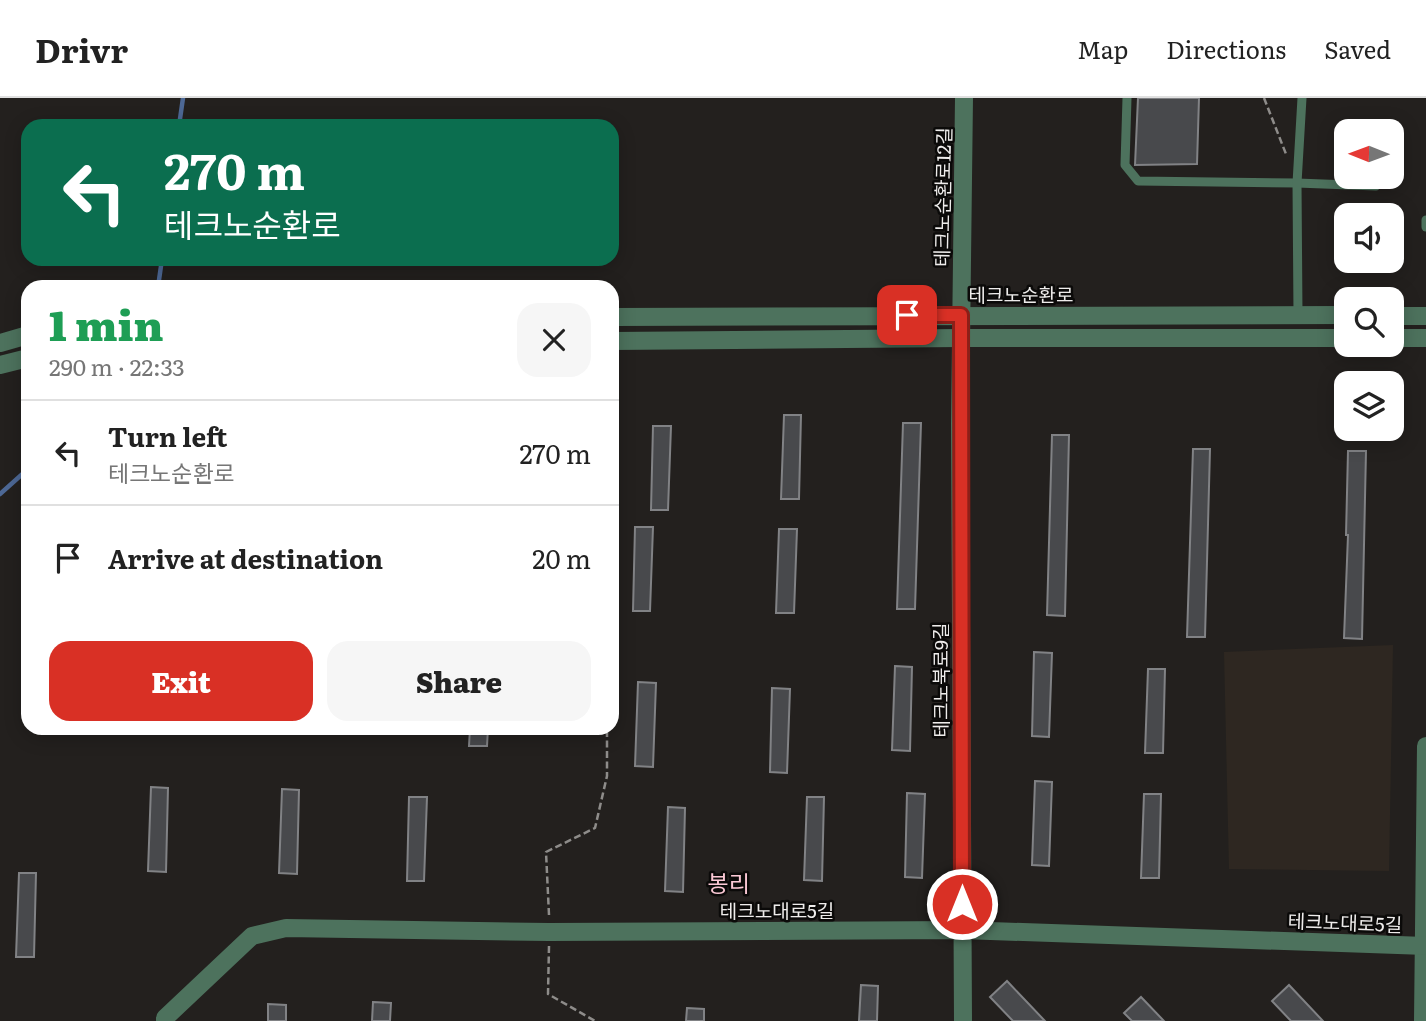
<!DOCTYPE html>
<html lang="en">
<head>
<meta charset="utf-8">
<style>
	:root { --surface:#fff; --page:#f6f6f6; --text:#222; --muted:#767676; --line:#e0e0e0; --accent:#d93025 }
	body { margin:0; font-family:Literata,"Noto Sans KR",serif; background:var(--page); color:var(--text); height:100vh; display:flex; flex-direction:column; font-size:26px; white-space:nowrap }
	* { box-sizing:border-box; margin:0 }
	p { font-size:23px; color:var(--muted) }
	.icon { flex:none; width:38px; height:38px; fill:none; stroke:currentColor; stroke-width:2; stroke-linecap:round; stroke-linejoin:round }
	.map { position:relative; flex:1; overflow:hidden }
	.side { position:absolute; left:21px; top:182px; width:598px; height:455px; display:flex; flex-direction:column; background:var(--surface); border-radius:21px; box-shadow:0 4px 18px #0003 }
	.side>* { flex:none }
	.banner { position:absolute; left:21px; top:21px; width:598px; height:147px; border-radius:21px; box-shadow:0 4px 18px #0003; background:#0b6e4f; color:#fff; overflow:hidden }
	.needle { width:46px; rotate:271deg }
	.tools { position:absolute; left:1334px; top:21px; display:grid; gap:14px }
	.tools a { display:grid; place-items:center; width:70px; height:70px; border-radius:14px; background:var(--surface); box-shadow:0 4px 18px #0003; font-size:35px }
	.pin { position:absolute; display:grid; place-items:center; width:60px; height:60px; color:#fff; margin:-30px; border-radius:14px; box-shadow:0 4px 10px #0006 }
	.me { position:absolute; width:77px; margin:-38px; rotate:0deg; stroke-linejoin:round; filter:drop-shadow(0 0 5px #0008) }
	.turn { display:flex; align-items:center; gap:24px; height:147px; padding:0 28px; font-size:32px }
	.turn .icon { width:91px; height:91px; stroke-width:2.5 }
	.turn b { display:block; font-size:49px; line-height:60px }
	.round { display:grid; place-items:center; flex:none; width:74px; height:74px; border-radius:21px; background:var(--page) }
	.headline { display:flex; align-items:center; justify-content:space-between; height:119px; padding:0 28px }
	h1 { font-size:42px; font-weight:800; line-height:52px; color:#1e9e55 }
	.button { display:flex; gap:14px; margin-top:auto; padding:14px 28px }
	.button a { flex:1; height:80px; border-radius:21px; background:var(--accent); color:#fff; font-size:28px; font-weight:800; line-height:80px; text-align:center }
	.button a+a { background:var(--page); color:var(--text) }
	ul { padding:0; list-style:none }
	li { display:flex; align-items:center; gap:21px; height:105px; padding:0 28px; border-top:2px solid var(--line) }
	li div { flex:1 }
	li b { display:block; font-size:26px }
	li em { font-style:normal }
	header { display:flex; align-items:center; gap:42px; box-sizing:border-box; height:98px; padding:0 35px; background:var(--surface); border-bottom:2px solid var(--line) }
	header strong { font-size:33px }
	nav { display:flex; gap:38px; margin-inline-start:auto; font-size:24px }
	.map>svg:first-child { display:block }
	.built { fill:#2e2721 }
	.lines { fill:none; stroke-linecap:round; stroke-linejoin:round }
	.stream { stroke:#4d6895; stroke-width:4.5 }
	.building { fill:#48494c; stroke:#818285; stroke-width:2 }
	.path { stroke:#8e8c8a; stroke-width:2.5; stroke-dasharray:7 3.5; stroke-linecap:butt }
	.service { stroke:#4d725d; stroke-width:9 }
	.minor { stroke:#4d725d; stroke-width:18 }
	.tertiary { stroke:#4d725d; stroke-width:18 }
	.route-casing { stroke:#8d1f18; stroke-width:18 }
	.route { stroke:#d93025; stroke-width:12 }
	.labels { text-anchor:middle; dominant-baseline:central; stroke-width:5; stroke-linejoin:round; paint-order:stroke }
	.street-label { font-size:19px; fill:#eeeceb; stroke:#0b0a09 }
	.quarter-label { font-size:23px; fill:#fbc8d5; stroke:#0b0a09 }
</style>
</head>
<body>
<header>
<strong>Drivr</strong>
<nav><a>Map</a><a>Directions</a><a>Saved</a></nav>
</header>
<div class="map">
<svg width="1426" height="923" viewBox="0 0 1426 923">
	<rect width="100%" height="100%" fill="#23201e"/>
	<!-- built -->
	<path class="built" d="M1393,547L1389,773L1229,771L1224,554Z"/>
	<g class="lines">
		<!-- stream -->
		<g class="stream">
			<path d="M179,28L183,0"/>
			<path d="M158,189L162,161"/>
			<path d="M0,396L28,371"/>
		</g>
	</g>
	<!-- building -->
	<g class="building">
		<path d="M1138,0H1199L1197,66L1135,67Z"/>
		<path d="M784,317H801L799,401H781Z"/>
		<path d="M903,325H921L915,511H897Z"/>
		<path d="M653,328H671L668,412H651Z"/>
		<path d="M1052,337H1069L1065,518L1047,517Z"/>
		<path d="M1193,351H1210L1205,539H1187Z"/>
		<path d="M1348,353H1366L1362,541L1344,540L1348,437H1346Z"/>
		<path d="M635,429H653L650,513H633Z"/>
		<path d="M779,431H797L794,515H776Z"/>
		<path d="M1034,554L1052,555L1049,639L1032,638Z"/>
		<path d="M895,568L912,569L910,653L892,652Z"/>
		<path d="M1148,571H1165L1163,655H1145Z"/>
		<path d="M638,584L656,585L653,669L635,668Z"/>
		<path d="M772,590L790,591L787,675L770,674Z"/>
		<path d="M470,630H488L487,648H469Z"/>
		<path d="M1035,683L1052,684L1049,768L1032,767Z"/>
		<path d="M151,689L168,690L166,774L148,773Z"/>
		<path d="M282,691L299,692L297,776L279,775Z"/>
		<path d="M907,695L925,696L922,780L905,779Z"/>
		<path d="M1144,696H1161L1159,780H1141Z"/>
		<path d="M409,699H427L424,783H407Z"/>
		<path d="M807,699H824L822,783L804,782Z"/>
		<path d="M668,709L685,710L683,794L665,793Z"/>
		<path d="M19,775H36L34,859H16Z"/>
		<path d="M1007,883L1045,923H1013L990,899Z"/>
		<path d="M861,887L878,888L877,923H859Z"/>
		<path d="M1289,887L1323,923H1291L1272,903Z"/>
		<path d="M1141,899L1164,923H1132L1124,915Z"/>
		<path d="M373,904L391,905L390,923H372Z"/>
		<path d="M268,906L286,907V923H268Z"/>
		<path d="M687,910L704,911V923H686Z"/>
	</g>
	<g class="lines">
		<!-- path -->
		<g class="path">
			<path d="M1264,0L1286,56"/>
			<path d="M549,817L546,754L595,730L607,678V630"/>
			<path d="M549,848L548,896L595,923"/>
		</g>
		<!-- service -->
		<g class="service">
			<path d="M1127,0L1125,67L1138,83L1297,85L1376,88"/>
			<path d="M1426,122V129"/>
			<path d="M1298,216L1297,85L1302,0"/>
		</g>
		<!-- minor -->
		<path class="minor" d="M1423,923L1426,648"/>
		<!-- tertiary -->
		<g class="tertiary">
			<path d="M1391,218H1426"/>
			<path d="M612,219L1346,217"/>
			<path d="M1391,240H1426"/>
			<path d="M612,243L961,240H1346"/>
			<path d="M0,245L28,237"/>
			<path d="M0,267L28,260"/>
			<path d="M165,923V920L252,838L286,830L549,834L963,832L1426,848"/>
			<path d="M963,923L960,325L964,0"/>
		</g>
	</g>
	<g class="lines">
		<!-- route casing -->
		<g class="route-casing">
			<path id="route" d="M907,217H961L962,806"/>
		</g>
		<!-- route -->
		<use href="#route" class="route"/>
	</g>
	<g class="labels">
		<!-- street labels -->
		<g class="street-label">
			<text transform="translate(942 99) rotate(-89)">테크노순환로12길</text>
			<text x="1021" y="196">테크노순환로</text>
			<text transform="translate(940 582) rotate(-90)">테크노북로9길</text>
			<text x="777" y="812">테크노대로5길</text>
			<text transform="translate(1345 824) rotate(2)">테크노대로5길</text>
		</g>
		<!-- quarter labels -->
		<g class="quarter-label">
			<text x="729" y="784">봉리</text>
		</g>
	</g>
</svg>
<div class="tools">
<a><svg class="needle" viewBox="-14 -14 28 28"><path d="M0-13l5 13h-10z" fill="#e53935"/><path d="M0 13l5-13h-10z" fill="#767676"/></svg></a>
<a><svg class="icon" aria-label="sound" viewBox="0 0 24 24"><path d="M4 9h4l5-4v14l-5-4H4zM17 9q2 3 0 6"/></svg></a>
<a><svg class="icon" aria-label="search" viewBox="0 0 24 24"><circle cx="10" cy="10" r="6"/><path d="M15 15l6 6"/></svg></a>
<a><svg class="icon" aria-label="layers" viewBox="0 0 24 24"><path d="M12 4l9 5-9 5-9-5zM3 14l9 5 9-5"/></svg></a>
</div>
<div class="pin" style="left:907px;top:217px;background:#d93025"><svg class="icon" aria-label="arrive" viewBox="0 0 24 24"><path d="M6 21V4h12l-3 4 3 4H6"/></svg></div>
<svg class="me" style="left:962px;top:806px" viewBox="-20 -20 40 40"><circle r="17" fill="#d93025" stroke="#fff" stroke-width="3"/><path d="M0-11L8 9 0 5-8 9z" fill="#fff"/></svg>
<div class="banner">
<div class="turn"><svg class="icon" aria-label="left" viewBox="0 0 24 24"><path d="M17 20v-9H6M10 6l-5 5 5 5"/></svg><div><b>270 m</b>테크노순환로</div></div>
</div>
<section class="side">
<div class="headline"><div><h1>1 min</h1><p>290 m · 22:33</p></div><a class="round"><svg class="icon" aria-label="close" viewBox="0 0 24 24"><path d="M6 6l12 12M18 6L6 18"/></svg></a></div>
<ul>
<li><svg class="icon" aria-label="left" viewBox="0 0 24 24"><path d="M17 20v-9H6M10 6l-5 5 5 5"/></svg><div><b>Turn left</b><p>테크노순환로</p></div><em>270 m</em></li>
<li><svg class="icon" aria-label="arrive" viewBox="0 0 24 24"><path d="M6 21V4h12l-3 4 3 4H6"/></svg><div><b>Arrive at destination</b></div><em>20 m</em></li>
</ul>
<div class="button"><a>Exit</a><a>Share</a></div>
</section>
</div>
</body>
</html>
